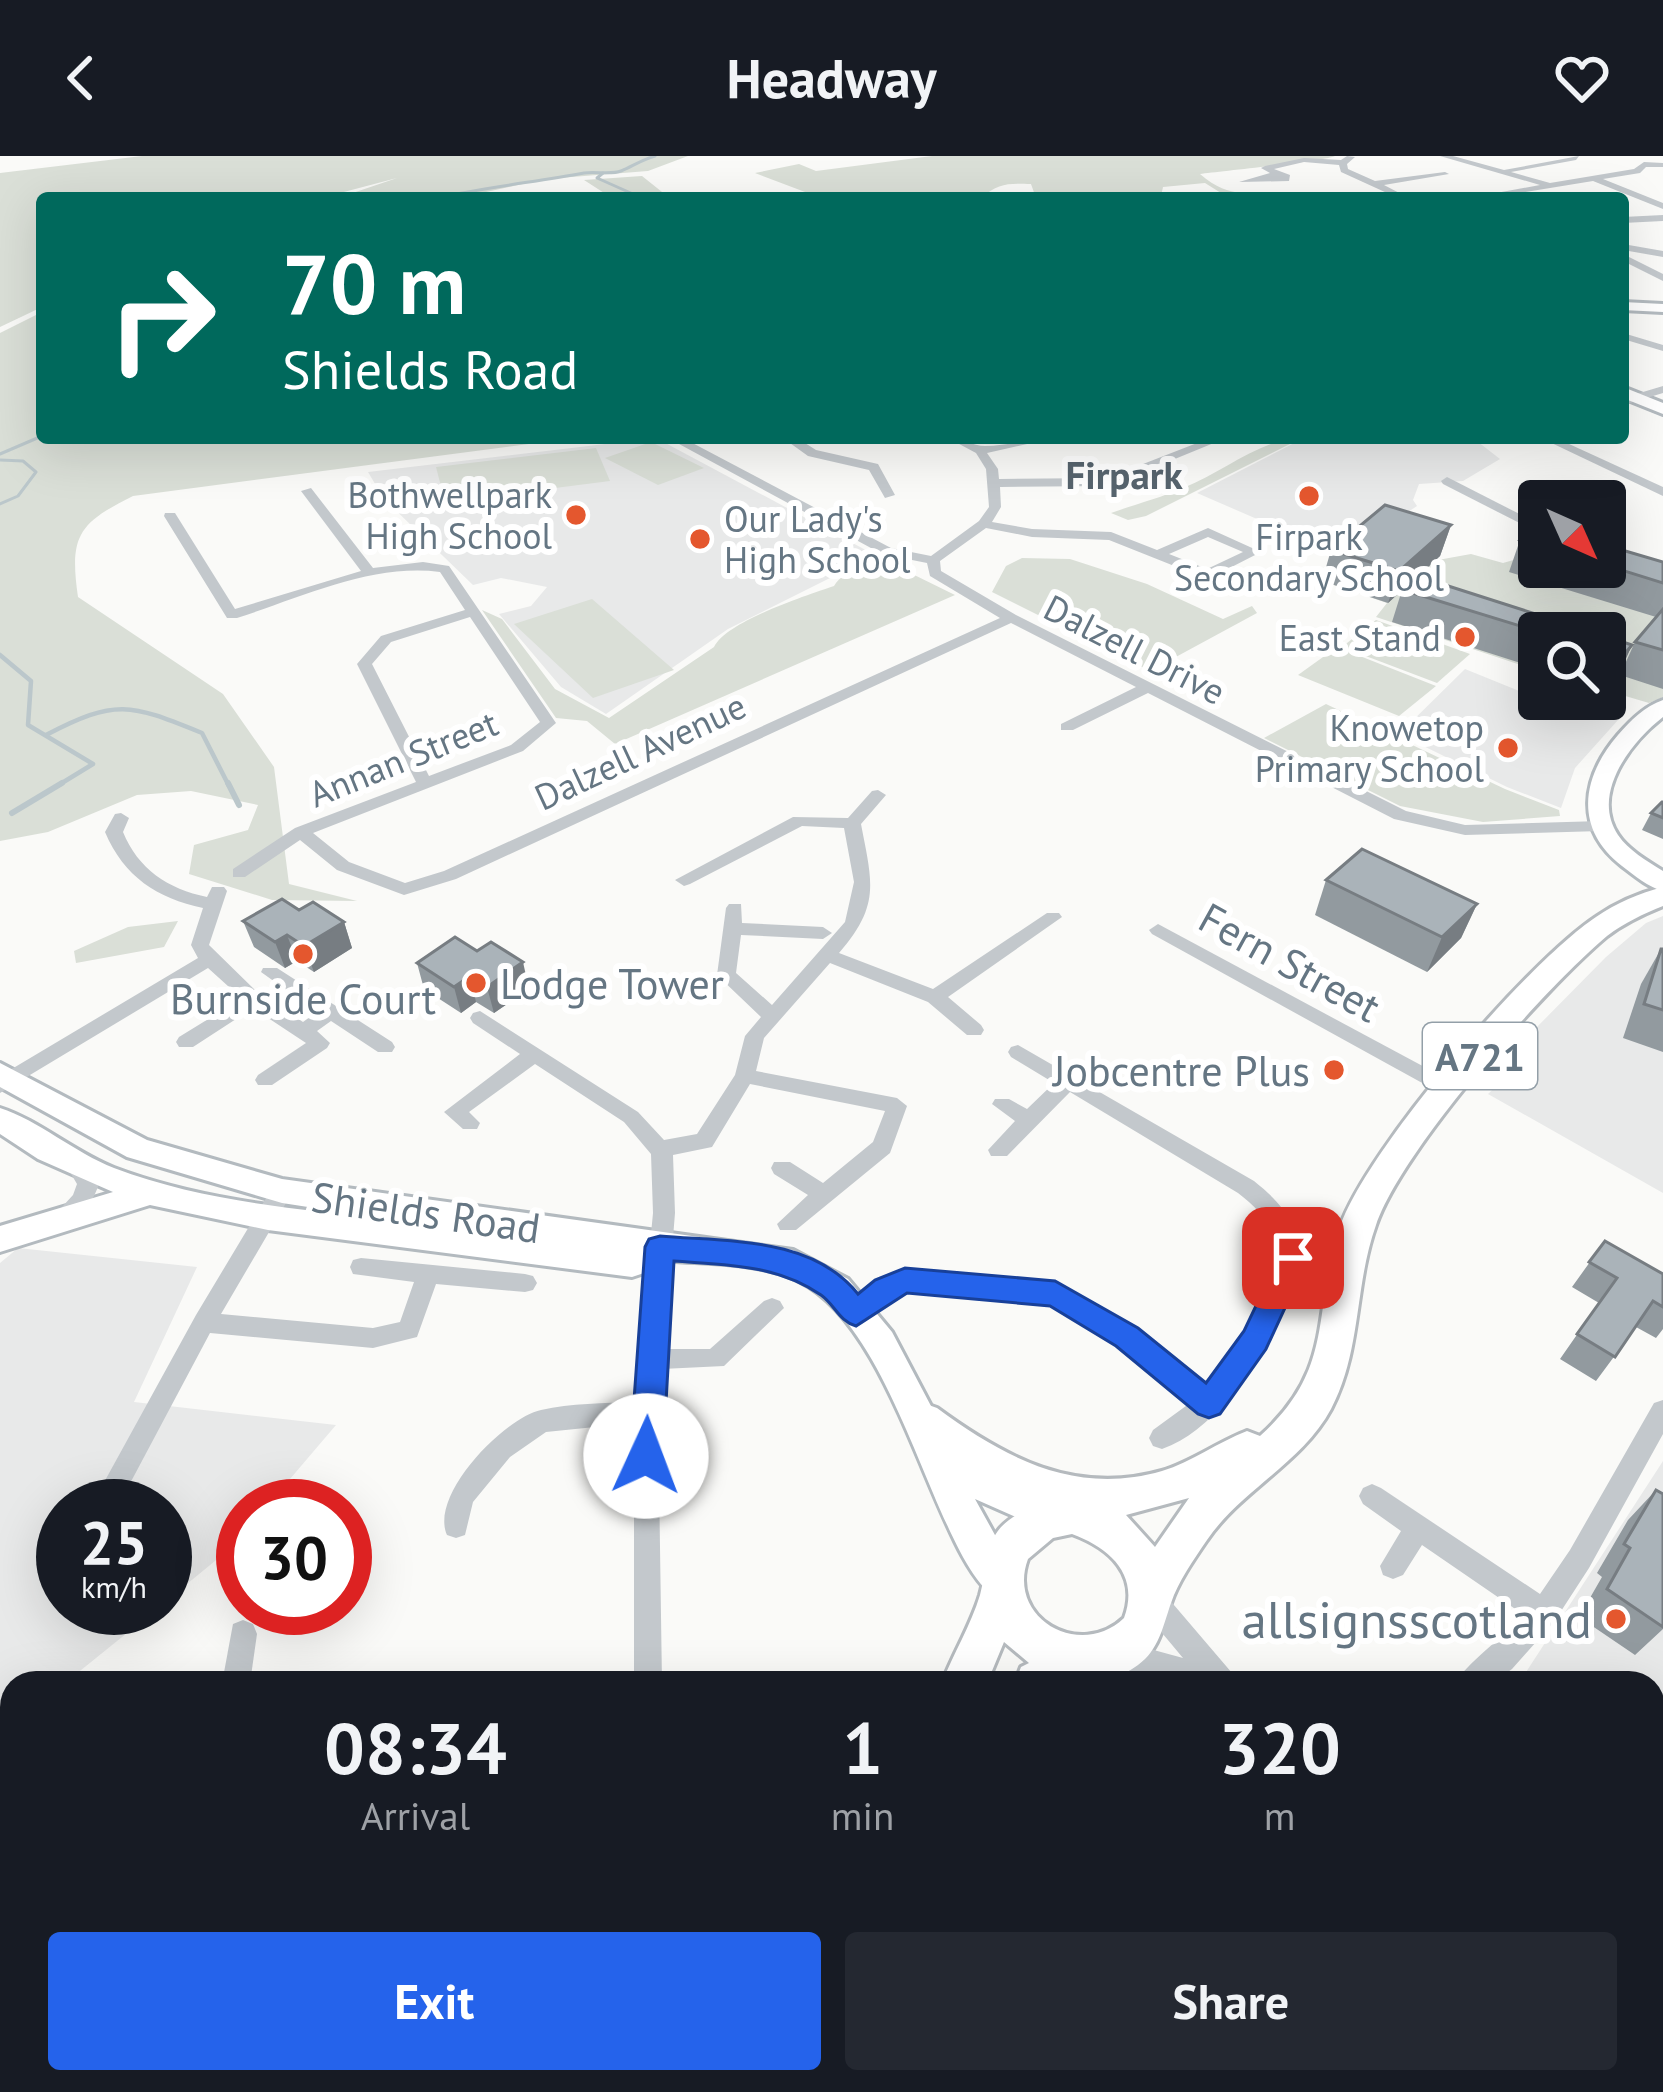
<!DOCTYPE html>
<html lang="en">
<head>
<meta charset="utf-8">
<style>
	:root { --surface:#171b24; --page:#242831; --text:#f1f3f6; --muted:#9ea1a6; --accent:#2563eb }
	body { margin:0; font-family:"PT Sans",sans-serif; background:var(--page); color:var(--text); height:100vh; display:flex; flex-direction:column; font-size:45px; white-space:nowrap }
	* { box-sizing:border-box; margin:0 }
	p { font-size:39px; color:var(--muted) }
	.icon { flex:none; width:66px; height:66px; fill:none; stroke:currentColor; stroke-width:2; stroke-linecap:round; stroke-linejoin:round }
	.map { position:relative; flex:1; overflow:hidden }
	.panel { position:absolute; left:0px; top:1515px; width:1665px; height:423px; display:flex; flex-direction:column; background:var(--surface); border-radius:36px 36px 0 0; box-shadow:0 12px 48px #0002 }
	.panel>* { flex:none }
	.banner { position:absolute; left:36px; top:36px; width:1593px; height:252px; border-radius:12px; box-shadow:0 12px 48px #0002; background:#00695c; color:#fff; overflow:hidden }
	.needle { width:78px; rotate:135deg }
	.fabs { position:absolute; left:1518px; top:324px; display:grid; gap:24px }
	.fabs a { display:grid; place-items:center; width:108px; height:108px; border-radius:12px; background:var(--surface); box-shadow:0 12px 48px #0002; font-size:60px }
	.speed { position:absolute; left:36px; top:1323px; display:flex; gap:24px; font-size:60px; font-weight:700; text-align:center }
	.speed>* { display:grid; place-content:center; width:156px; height:156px; border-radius:50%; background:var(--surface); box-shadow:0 12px 48px #0002; line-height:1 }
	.speed small { font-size:30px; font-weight:400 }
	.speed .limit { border:18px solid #d22; background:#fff; color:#111 }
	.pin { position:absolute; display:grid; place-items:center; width:102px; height:102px; color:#fff; margin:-51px; border-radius:24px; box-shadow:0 6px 18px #0006 }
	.me { position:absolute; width:132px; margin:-66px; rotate:2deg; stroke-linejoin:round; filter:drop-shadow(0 0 9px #0008) }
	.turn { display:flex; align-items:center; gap:42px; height:252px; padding:0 48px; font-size:54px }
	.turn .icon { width:156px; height:156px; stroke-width:2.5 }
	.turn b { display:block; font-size:84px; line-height:102px }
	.eta { display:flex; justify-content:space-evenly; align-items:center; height:204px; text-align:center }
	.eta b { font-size:72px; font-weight:700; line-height:84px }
	.action { display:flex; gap:24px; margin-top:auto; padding:24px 48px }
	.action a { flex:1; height:138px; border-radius:12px; background:var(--accent); color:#fff; font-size:48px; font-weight:700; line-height:138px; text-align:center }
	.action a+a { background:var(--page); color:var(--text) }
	header { display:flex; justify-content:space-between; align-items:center; height:156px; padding:0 48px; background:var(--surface); font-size:54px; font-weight:700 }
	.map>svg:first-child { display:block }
	.built { fill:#e8e9e9 }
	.green { fill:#dadfd7 }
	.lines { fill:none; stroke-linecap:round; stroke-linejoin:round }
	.stream-far2 { stroke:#bbc7cb; stroke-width:3 }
	.stream-far1 { stroke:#bbc7cb; stroke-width:4.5 }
	.stream { stroke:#bbc7cb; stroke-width:6 }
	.secondary-casing { stroke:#b3babf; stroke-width:6 }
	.primary-casing { stroke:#b5babe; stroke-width:6 }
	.street { fill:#c3c8cc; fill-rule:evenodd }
	.secondary { fill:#fff; fill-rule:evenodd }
	.primary { fill:#fff; fill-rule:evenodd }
	.rail-casing { stroke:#a2aab0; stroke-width:14 }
	.rail { stroke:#fff; stroke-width:9; stroke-dasharray:26; stroke-linecap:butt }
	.wall { fill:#929a9f }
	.shaded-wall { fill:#777d82 }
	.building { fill:#aab3b9; stroke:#777d82; stroke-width:3 }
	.route { fill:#2563eb; stroke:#184099; stroke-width:3 }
	.poi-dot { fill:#e4572e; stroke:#fff; stroke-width:4.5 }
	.labels { text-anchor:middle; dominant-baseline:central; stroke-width:12; stroke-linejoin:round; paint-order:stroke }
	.far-poi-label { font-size:36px; fill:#657683; stroke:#fff; text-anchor:end }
	.far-street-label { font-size:36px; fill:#657683; stroke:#fff }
	.far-quarter-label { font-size:39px; font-weight:bold; fill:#57646e; stroke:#fff }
	.shield { fill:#fff; stroke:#939fa8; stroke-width:3 }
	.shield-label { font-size:39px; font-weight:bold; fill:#657683 }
	.street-label { font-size:42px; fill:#657683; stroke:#fff }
	.poi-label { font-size:42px; fill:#657683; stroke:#fff; text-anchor:start }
	.near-poi-label { font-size:51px; fill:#657683; stroke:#fff; text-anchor:end }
</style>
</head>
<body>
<header><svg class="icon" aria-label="back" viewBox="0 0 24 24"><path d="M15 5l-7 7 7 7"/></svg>Headway<svg class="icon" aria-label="heart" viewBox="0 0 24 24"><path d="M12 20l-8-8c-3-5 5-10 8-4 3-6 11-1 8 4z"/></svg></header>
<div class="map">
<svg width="1663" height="1936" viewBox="0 0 1663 1936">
	<rect width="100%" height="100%" fill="#fafaf8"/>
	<!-- built -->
	<g class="built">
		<path d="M656,282L890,407L848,413L728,473L606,558L561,531L499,458L531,450L547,431L501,422L473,429L384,343L368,316Z"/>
		<path d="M1304,282L1317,287L1329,282H1473L1500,303L1463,325L1419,328L1413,344L1417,350L1349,395L1303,383L1197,337Z"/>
		<path d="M1465,513L1539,543L1575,549L1618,564L1575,612L1561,652L1507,631L1399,578Z"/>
		<path d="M1663,760V1037L1488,938L1516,911L1533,875L1606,801L1646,767Z"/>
		<path d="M18,1092L197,1111L134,1246L336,1269L267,1350H243V1379L232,1391L165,1446V1350H63V1452H158L65,1527H12V1570L0,1580V1107Z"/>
		<path d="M1663,1305V1539L1653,1541V1527H1519Z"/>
	</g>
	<!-- green -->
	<g class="green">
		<path d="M142,0H688L648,15L546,23L459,42H338L397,22L321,42H42V151L0,171V17Z"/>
		<path d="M932,0H1335C1326,5 1221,15 1200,18C1232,46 1252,32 1270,42H1229L1205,27L1163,31L1161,40L1149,42H1036L1031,28C1007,27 999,27 981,42H821L755,17L799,8L816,15Z"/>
		<path d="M642,20L662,36L689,42H612L584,24Z"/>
		<path d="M42,156V282H574L133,340C79,367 69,379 78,441L223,538L274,611L289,728L357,745L272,744L189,718L194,689L248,674L258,649L191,635L137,639L48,676L0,685V177Z"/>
		<path d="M1287,283L1294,286L1146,360L1128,364L1111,357C1136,348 1160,342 1183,332C1219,318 1249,292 1287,283Z"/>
		<path d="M651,286L704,312L658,329L605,302Z"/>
		<path d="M596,292L610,325L445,346L436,311Z"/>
		<path d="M1471,398L1503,407L1524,401L1539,411L1663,442V541L1649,547L1605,534V477H1539V515L1376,461L1387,447L1322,425Z"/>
		<path d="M1022,402L1070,403L1147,428L1223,463L1252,450L1257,457L1150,515L992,436L1006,410Z"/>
		<path d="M894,409L955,439L615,588L587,565L556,562L482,454L502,463L555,533L609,562L714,491C727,465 805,440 834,430C845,411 873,412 894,409Z"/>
		<path d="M592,443L674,514L593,542L514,468Z"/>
		<path d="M1376,464L1470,498L1437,527L1342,491Z"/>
		<path d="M1337,491L1436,530L1399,560L1298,519Z"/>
		<path d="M1326,548L1505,633L1559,654L1560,660L1483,666L1400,650L1264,582Z"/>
		<path d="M178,765L164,791L76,807L74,795L128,771Z"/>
		<path d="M1663,1658V1854L1653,1856V1660Z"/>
		<path d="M302,1926H528L517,1936H255Z"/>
		<path d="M674,1926H1419L1394,1936H664Z"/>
	</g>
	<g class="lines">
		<!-- stream-far2 -->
		<g class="stream-far2">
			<path d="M603,17L597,22L642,42"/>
			<path d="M437,42C487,31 535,26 584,17C595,15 611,19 621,15C633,10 641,4 655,0"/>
			<path d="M0,298L42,280"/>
			<path d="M0,304L23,305L36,316L18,340L0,348"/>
		</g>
		<!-- stream-far1 -->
		<g class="stream-far1">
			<path d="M0,499L31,525L28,569L93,608L57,630"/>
			<path d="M46,579C117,542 130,548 202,577L229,630"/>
		</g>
		<!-- stream -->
		<g class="stream">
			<path d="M228,627L239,649"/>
			<path d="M12,657L62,627"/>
		</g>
		<!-- secondary casing -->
		<g class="secondary-casing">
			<g id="secondary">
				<path d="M1623,146L1663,148V156L1623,154Z"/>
				<path d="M1623,231L1663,247V258L1623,242Z"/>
				<path d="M1663,544V561C1632,585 1590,637 1618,679C1628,694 1647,705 1663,715V735C1648,731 1635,720 1622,710C1574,673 1581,622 1618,579C1630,565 1645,550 1663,544Z"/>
				<path d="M0,907L147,984L282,1023L793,1094L848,1123L892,1176L951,1288L1008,1324L1067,1348L1073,1360L1067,1372L1054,1378L975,1343L1021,1426L1016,1439L1002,1445C938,1419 902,1175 799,1125C754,1103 694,1109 645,1102L648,1108L644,1117L632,1121L268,1074L150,1049L0,1096V1070L113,1036L38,1003L0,978V952C38,964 75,997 114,1012C201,1045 295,1053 386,1063L282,1047L127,1001L0,931Z"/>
			</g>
		</g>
		<!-- primary casing -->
		<g class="primary-casing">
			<g id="primary">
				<path d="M1663,731V750C1643,758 1624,767 1607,780C1544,833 1402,993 1376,1069C1354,1130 1362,1194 1331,1253C1302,1307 1241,1334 1207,1384C1194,1403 1178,1426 1171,1447C1163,1470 1159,1494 1138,1509C1105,1534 1053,1527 1015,1527L1021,1511L1029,1507L1004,1486L987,1527H942C953,1498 971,1469 980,1439C992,1395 981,1371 1036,1350L988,1330L909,1276L903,1264L909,1252L923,1247L937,1252C1005,1302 1075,1340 1162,1315C1192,1306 1218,1286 1247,1275L1260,1280C1337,1211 1311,1156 1340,1071C1367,993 1527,807 1596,761C1616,747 1640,737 1663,731ZM1189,1342L1155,1391L1126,1359ZM1072,1378C1110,1392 1140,1419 1124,1462C1080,1504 1006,1462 1028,1403L1053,1382Z"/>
				<path d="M576,1926H635L631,1936H572Z"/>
			</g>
		</g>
		<!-- street -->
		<g class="street">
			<path d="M1347,0L1355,1L1347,8L1348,13L1375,25L1445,16L1449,18L1384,29L1409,42H1398L1341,16L1339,9L1304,6L1274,13L1290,19L1289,25L1239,26L1270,17L1261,12L1265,10L1304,2L1341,4Z"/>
			<path d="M1440,0H1453L1504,14L1579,0L1576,4L1511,16L1550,27L1634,13L1644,6L1663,7V11H1646L1640,17L1603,23L1663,47V53L1593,25L1488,42H1469L1540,29Z"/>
			<path d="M1160,39H1196L1200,42H1156Z"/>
			<path d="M1663,59V65L1623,67V61Z"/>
			<path d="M1623,88L1663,95V101L1623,94Z"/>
			<path d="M1623,98L1663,118V125L1623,105Z"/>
			<path d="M1623,177L1663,189V195L1623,183Z"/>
			<path d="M1663,230V237L1623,249V242Z"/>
			<path d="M668,282H683L891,392L931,400L979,365L989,351L986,313L976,297L948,282C962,282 973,290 985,290C1008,290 1031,282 1054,282L987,297L998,313L999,323L1107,322L1210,282H1226L1109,330L1000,331L1001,351L992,366L1032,373L1111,376L1157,394L1208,372L1261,396L1212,421H1202L1109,384L1032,381L986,372L940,405L941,415L1016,459L1406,655L1465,669L1601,665L1609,670L1601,675L1465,679L1394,663L1148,537L1073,574H1061V568L1136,531L1011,467L456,723L404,739L337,714L300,684L245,721H233V713L295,672L416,626L357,508L381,480L465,454L440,416C372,407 300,442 237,462H227L164,360L165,357H175L235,453L361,415L301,335L311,332L373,412L423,406L449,410L556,567L523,595L313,677L349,706L405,727L444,715L1000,462L930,420L927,407L882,398ZM1208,381L1243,396L1207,413L1169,398ZM470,461L540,566L511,589L429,620L372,508L391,486Z"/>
			<path d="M783,282H797L816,294L878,308L895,339L885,342L869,314L808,300Z"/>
			<path d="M1541,282H1556L1663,331V340Z"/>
			<path d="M1447,321L1539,368V377L1443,328L1441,325Z"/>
			<path d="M878,634L886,639L861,668C872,726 881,749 839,797L933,833L1047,757H1059L1062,761L948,841L981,869L984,874L981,879H967L928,846L830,807L764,882L756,915L897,942L907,950L890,997L796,1074H780L777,1068L808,1039L774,1018L771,1012L774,1006H790L823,1027L873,986L885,955L750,928L712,991L673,999L675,1057L664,1193H710L764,1145L772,1142L780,1145L784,1152L724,1210L662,1213L658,1255L662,1527H634V1267L546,1276L510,1301L473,1346L465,1379L456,1382L447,1379C429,1339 504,1262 541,1254C571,1247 604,1248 635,1245L653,1057L651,998L624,966L535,908L469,956L480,967L477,973H463L444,956L520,898L473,867L470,862L473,857L480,855L638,956L664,984L697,978L735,919L745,880L761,861L717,819L726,752L729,748H741L742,767L823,771L832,777L823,783L741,779L736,817L772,849L845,766L854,726L844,672L802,670L690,728L684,730L675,724L793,661L848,662L872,635Z"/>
			<path d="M121,657L129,662L123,676C138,713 168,733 207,741L212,731H224L227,735L209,789L256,835L303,866L317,856L261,816L263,812H277L392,886L395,891L392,896H378L331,865L317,875L330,887L327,892L272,929H258L255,924L258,919L306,887L253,852L193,891H179L176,886L179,881L236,846L239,840L208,812L0,937V920L198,802L191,789L203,752C157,742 124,721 105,676L115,658Z"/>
			<path d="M1158,768L1458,929L1461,934L1458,939H1444L1152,778L1149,774Z"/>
			<path d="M1018,889L1254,1025C1284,1049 1294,1065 1304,1102C1274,1168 1236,1266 1162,1293L1153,1290L1149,1282L1153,1274L1190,1247L1119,1188L1051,1147L909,1134L864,1165L856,1168L848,1165L844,1158L848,1151L905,1115L1055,1128L1135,1174L1207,1231L1246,1176L1282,1102C1273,1072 1263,1056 1238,1037L1070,936L1007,1000H991L988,994L1015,965L992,948L995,943H1009L1027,953L1054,927L1011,901L1008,896L1011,891Z"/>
			<path d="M78,1003L86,1005L99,1028C92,1047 78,1074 55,1068L52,1062L73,1039L77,1028L67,1011L70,1005Z"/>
			<path d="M282,1027L290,1029L293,1035L221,1158L373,1172L400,1166L414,1126L353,1118L350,1111L353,1104L361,1102L525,1118L533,1120L537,1127L533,1134L525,1136L436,1128L417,1181L373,1192L210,1177L118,1350H91L196,1159L274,1029Z"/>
			<path d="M1663,1244V1278L1589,1412L1554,1466L1512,1513L1493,1527H1456C1462,1511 1508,1477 1524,1459L1422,1389L1403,1419L1393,1423L1383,1419L1380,1410L1401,1375L1363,1348L1359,1340L1363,1332L1372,1328L1381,1332L1540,1438L1570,1394L1654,1247Z"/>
			<path d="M1152,1431L1162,1435L1232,1517L1236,1527H1170L1107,1508L1103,1498L1107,1488L1117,1484L1183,1502L1142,1453L1138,1444L1142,1435Z"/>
			<path d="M243,1464L253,1468L257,1478L250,1527H222L233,1468Z"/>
			<path d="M12,1680V1711L0,1716V1685Z"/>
		</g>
		<!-- secondary -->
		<use href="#secondary" class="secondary"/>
		<!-- primary -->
		<use href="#primary" class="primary"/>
		<!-- rail casing -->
		<g class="rail-casing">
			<g id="rail">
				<path d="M1653,1597L1663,1595"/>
				<path d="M1653,1616L1663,1614"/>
				<path d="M26,1936L72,1926"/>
				<path d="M108,1936L157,1926"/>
			</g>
		</g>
		<!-- rail -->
		<use href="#rail" class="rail"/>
	</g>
	<!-- wall -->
	<g class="wall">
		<path d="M1451,369L1440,400L1418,421L1595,477H1539V513L1392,466L1402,434L1388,447L1322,425L1331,394Z"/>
		<path d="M1539,370V411H1605V389L1663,406V533L1620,519L1635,486L1656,461L1509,416L1520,384Z"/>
		<path d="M1605,480L1632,489L1617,522L1607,534H1605Z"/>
		<path d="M1663,646V683L1642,674L1651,657Z"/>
		<path d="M1326,724L1477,748L1461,782L1427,816L1315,759Z"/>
		<path d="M299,754L344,766L352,792L314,816L297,805L285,812L254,791L243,765Z"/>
		<path d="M1661,793H1663V896L1623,882L1641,828Z"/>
		<path d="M417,807L529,833L494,857L476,846L461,857L424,833Z"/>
		<path d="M1605,1085L1663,1118V1173L1656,1182L1636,1171L1596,1225L1560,1203L1599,1147L1572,1131Z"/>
		<path d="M1656,1334L1663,1473L1635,1499L1579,1461L1602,1421L1597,1417L1628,1364Z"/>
	</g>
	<!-- shaded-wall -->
	<g class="shaded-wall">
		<path d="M1451,369L1440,400L1388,447L1399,415Z"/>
		<path d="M1632,489L1617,522L1607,534L1622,501Z"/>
		<path d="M1477,748L1461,782L1427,816L1442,781Z"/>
		<path d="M344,766L352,792L314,816L304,790Z"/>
		<path d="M287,779L297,805L285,812L275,786Z"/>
		<path d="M523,806L529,833L494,857L487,831Z"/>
		<path d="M470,820L476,846L461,857L454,831Z"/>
	</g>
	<!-- building -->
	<g class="building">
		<path d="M1385,349L1451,369L1399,415L1331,394Z"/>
		<path d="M1536,369L1539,370V390L1520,384Z"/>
		<path d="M1605,389L1663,406V427L1605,409Z"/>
		<path d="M1417,420L1595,477H1543L1403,434Z"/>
		<path d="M1663,453V494L1635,486Z"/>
		<path d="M1605,480L1632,489L1622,501L1605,496Z"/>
		<path d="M1662,646H1663V662L1651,657Z"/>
		<path d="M1362,693L1477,748L1442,781L1326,724Z"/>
		<path d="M282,743L299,754L313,746L344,766L304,790L287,779L275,786L243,765Z"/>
		<path d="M455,781L477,795L491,786L523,806L487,831L470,820L454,831L417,807Z"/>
		<path d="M1661,793H1663V854L1644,848Z"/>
		<path d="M1605,1085L1663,1118V1151L1653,1145L1615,1201L1577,1178L1617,1122L1589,1106Z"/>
		<path d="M1656,1334L1663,1338V1471L1607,1433L1630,1392L1624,1388Z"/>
	</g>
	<!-- route -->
	<path class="route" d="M660,1080C726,1086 812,1080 858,1138L875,1124L905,1112L1055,1125L1138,1172L1206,1227L1244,1175L1283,1093H1304L1308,1102L1266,1193L1220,1258L1209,1262L1198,1258L1116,1190L1050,1150L907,1137L856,1170C839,1165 835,1149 821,1139C776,1108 726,1109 674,1105L663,1300L658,1311L646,1315L635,1311L630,1300L645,1091L649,1083Z"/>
	<!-- markers -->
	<g class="poi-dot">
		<circle cx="1309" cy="340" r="12"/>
		<circle cx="576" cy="359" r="12"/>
		<circle cx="700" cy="383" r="12"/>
		<circle cx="1465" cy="481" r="12"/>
		<circle cx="1508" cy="592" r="12"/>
		<circle cx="303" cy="798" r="12"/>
		<circle cx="476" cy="827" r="12"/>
		<circle cx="1334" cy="914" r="12"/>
		<circle cx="1616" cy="1463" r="12"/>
	</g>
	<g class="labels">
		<!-- far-poi labels -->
		<g class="far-poi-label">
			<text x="552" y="338">Bothwellpark<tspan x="552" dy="41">High School</tspan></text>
			<text x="724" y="362" text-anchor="start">Our Lady's<tspan x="724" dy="41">High School</tspan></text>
			<text x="1309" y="380" text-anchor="middle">Firpark<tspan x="1309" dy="41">Secondary School</tspan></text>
			<text x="1441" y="481">East Stand</text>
			<text x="1484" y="571">Knowetop<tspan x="1484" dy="41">Primary School</tspan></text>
		</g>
		<!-- far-street labels -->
		<g class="far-street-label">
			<text transform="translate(1135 493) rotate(27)">Dalzell Drive</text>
			<text transform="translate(640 595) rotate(-25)">Dalzell Avenue</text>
			<text transform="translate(403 602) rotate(-22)">Annan Street</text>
		</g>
		<!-- far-quarter labels -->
		<g class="far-quarter-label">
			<text x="1124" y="318">Firpark</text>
		</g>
		<!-- shield labels -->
		<rect class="shield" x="1423" y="867" width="114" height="66" rx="9"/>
		<g class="shield-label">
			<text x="1480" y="900">A721</text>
		</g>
		<!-- street labels -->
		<g class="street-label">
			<text transform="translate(1290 806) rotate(29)">Fern Street</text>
			<text transform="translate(426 1056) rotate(8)">Shields Road</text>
		</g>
		<!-- poi labels -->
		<g class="poi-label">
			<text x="500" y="827">Lodge Tower</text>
			<text x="303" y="842" text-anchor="middle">Burnside Court</text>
			<text x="1310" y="914" text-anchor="end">Jobcentre Plus</text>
		</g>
		<!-- near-poi labels -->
		<g class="near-poi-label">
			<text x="1592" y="1463">allsignsscotland</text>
		</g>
	</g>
</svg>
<div class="fabs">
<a><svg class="needle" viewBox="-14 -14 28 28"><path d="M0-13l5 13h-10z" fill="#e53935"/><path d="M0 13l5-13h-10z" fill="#9ea1a6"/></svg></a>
<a><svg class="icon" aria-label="search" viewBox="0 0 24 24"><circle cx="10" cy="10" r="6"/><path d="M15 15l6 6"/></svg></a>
</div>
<div class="speed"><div>25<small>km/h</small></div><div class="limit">30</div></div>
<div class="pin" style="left:1293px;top:1102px;background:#d93025"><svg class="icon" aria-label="arrive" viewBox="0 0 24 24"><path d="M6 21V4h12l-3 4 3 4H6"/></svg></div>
<svg class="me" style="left:646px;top:1300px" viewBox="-20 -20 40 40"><circle r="19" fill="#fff"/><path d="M0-13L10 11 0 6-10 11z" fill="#2563eb"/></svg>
<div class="banner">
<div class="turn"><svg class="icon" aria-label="right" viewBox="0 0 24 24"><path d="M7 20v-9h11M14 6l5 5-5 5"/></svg><div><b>70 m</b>Shields Road</div></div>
</div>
<section class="panel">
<div class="eta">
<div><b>08:34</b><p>Arrival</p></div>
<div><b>1</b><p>min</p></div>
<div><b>320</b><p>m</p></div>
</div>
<div class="action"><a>Exit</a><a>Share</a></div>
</section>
</div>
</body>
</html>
